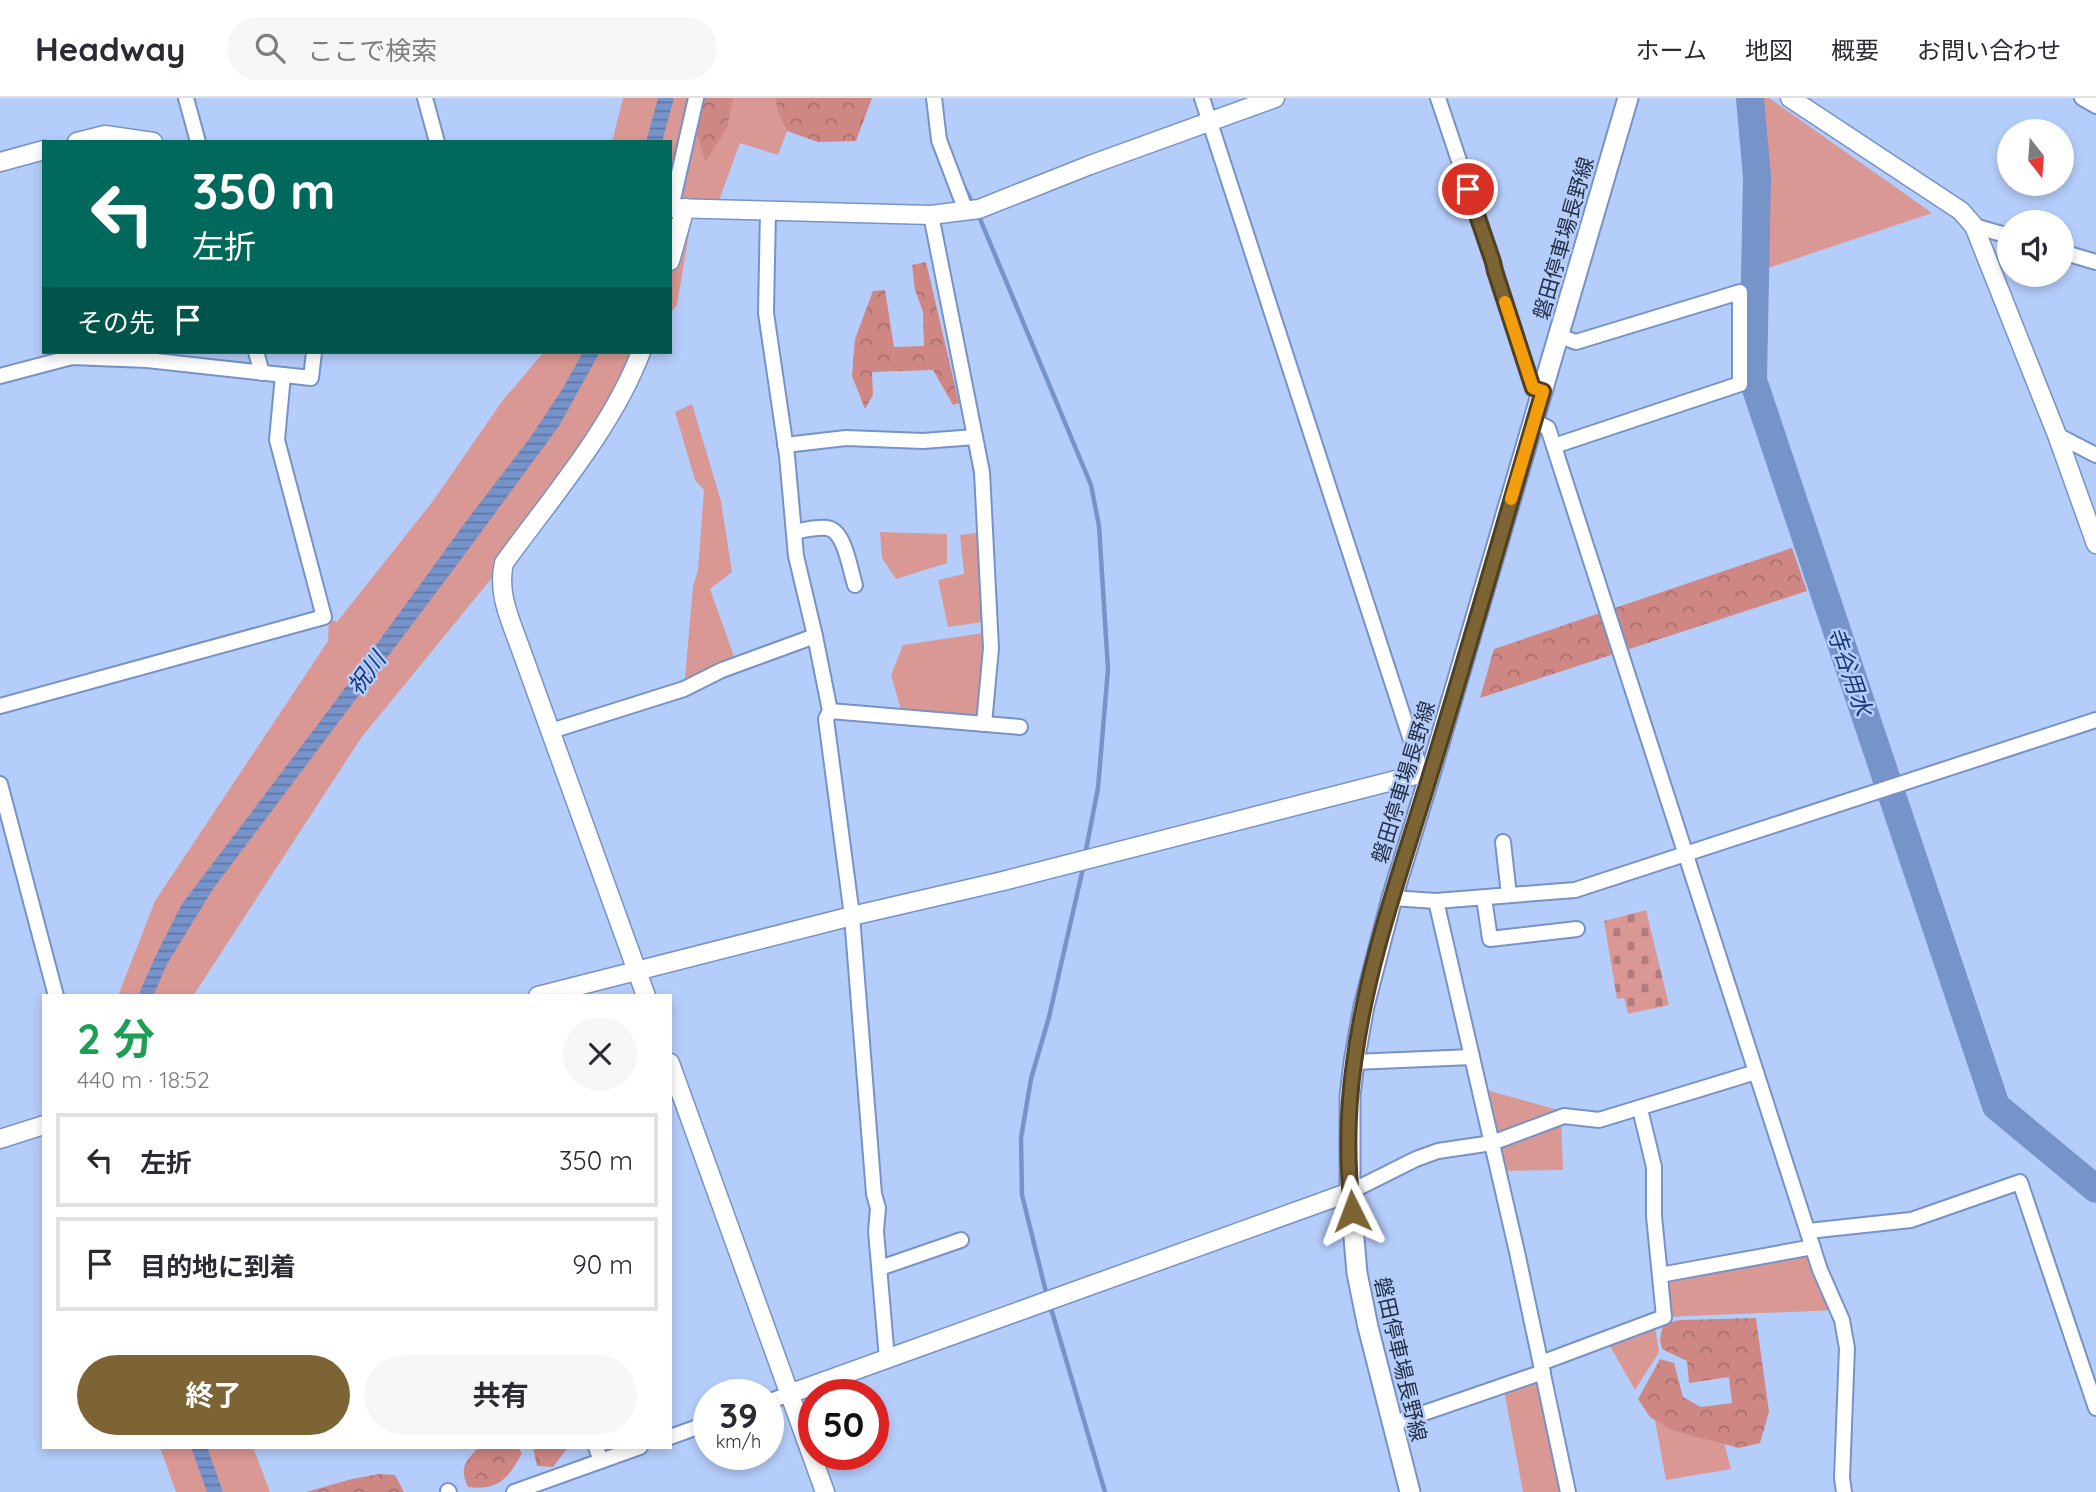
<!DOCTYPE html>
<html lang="ja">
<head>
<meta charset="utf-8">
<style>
	:root { --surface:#fff; --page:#f7f7f7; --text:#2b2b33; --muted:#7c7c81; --line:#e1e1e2; --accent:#7c6435 }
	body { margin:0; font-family:Quicksand,"Noto Sans JP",sans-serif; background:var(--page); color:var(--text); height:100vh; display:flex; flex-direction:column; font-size:26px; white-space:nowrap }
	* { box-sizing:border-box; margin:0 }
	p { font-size:23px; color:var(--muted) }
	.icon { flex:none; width:38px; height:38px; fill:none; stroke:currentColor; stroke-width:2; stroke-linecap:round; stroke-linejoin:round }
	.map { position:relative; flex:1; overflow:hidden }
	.side { position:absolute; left:42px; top:896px; width:630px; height:455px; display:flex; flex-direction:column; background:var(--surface); border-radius:0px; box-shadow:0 4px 10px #0003 }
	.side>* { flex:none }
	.guide { position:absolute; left:42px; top:42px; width:630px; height:214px; border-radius:0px; box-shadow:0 4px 10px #0003; background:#00695c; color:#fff; overflow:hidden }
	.needle { width:46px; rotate:163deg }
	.fabs { position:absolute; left:1997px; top:21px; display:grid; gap:14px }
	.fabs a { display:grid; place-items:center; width:77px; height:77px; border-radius:50%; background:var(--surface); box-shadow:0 4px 10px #0003; font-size:35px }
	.speed { position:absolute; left:693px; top:1281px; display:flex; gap:14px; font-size:35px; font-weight:700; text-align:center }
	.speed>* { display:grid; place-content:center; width:91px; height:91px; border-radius:50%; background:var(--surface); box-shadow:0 4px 10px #0003; line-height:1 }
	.speed small { font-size:18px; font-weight:400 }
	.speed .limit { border:10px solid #d22; background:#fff; color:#111 }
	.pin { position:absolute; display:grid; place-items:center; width:60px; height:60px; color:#fff; margin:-30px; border:4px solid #fff; border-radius:50%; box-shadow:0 2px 7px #0007 }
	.me { position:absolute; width:77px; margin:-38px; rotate:357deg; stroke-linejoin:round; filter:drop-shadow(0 0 5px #0008) }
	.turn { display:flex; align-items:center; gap:24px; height:147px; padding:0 35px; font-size:32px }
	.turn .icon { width:91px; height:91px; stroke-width:2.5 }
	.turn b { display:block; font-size:49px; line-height:60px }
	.then { display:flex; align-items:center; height:66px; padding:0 35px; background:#0003; gap:14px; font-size:26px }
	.round { display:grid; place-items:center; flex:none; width:74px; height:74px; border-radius:37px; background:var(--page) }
	.head { display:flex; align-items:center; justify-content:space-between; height:119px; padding:0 35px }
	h1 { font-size:42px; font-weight:700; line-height:52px; color:#1e9e55 }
	.action { display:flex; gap:14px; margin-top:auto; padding:14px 35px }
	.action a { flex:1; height:80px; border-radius:42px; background:var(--accent); color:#fff; font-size:28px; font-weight:700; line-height:80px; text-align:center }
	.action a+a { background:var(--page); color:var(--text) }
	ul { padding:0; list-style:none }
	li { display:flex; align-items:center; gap:21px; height:94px; margin:0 14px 10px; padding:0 21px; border:4px solid var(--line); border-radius:0px }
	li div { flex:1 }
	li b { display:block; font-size:26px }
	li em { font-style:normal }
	header { display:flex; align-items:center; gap:42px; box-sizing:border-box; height:98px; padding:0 35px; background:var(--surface); border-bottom:2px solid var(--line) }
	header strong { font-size:33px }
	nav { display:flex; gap:38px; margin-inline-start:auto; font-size:24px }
	.search { width:490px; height:63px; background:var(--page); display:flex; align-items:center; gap:18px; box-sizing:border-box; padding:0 24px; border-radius:38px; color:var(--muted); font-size:26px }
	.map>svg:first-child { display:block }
	.green { fill:#da9894 }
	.forest { fill:url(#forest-crowns) }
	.cemetery { fill:url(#cemetery-stones) }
	.water { fill:url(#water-rules) }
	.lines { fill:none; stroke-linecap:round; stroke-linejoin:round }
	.stream { stroke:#7693ca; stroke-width:4.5 }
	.river { stroke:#7693ca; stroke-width:28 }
	.minor-casing { stroke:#7692c6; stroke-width:18 }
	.tertiary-casing { stroke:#7692c6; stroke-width:21 }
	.secondary-casing { stroke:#7692c6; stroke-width:23 }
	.minor { stroke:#fff; stroke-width:14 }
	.tertiary { stroke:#fff; stroke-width:18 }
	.secondary { stroke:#fff; stroke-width:19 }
	.route-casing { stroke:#514122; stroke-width:18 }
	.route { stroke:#7c6435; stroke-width:12 }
	.slow { stroke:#f59e0b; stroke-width:12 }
	.labels { text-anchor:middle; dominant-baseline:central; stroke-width:5; stroke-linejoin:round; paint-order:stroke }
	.street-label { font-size:21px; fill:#253046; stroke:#b5cdfa }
	.water-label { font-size:23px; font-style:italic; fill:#173779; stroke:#b5cdfa }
</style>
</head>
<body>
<header>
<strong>Headway</strong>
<div class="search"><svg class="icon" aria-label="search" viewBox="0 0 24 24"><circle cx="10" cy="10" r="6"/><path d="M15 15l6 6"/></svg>ここで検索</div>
<nav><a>ホーム</a><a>地図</a><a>概要</a><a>お問い合わせ</a></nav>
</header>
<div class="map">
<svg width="2096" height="1394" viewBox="0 0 2096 1394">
	<defs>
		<pattern id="forest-crowns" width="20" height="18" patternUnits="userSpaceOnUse" patternTransform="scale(1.75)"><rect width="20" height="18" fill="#cf8784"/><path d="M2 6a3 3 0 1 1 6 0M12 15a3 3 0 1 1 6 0" fill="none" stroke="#a86f6e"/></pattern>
		<pattern id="cemetery-stones" width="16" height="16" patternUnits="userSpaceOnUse" patternTransform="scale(1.75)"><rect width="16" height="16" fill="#da9894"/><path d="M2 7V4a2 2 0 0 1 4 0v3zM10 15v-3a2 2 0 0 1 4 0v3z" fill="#b17c7b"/></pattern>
		<pattern id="water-rules" width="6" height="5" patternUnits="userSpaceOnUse" patternTransform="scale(1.75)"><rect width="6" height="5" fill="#7693ca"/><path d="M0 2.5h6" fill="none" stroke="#6178a6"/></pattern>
	</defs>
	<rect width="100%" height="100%" fill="#b5cdfa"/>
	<!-- green -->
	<g class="green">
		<path d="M623,0H776L777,13L787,33L778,57L740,45L718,105L693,111L677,207L670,216V44H612Z"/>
		<path d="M1762,0H1769L1932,115L1765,171Z"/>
		<path d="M544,254H642L504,465L361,640L193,898H118L155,803L328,543L329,521L337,524L433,403L503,302Z"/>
		<path d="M692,306L721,403L732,474L710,491L737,567L684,591L693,488L698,472L704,392L695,382L675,314Z"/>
		<path d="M880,434L947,436V465L896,481L882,460Z"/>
		<path d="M985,434L989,523L948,529L938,482L964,476L960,437Z"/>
		<path d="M990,534L984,626L903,619L891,577L903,547Z"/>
		<path d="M1480,993H1490L1558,1012L1561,1019L1563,1072L1498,1073L1492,1045L1552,1021L1493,1036Z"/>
		<path d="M1813,1149L1838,1212L1664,1219L1660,1177Z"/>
		<path d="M1654,1223L1659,1254L1635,1292L1606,1241Z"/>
		<path d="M1543,1274L1568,1394H1523L1504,1292Z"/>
		<path d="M1655,1322L1671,1332L1724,1345L1731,1371L1666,1382Z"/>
		<path d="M160,1349H253L270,1394H176Z"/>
	</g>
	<!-- forest -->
	<g class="forest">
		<path d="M698,0H733L727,30L705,64L696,32Z"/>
		<path d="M776,0H872L856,43L818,44L787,33L777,13Z"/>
		<path d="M926,164L959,305L953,307L933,272L872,274L873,297L865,311L852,278L855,241L873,193L885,192L894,249L924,248L923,214L915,192L912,167Z"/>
		<path d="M1792,450L1807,493L1480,600L1494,551Z"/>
		<path d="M1756,1220L1769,1314L1760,1345L1739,1350L1671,1332L1650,1319L1638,1301L1660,1261L1674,1265L1683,1299L1701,1309L1732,1305L1729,1279L1689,1285L1687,1263L1662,1251L1660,1242L1663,1226L1680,1222Z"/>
		<path d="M479,1349H517L522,1355C509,1380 498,1393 468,1389C459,1369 465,1364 479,1349Z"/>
		<path d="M533,1349H568L553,1369L537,1368Z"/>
		<path d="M379,1376L395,1377L404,1394H306L352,1381Z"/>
	</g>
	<!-- cemetery -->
	<path class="cemetery" d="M1646,812L1669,907L1628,916L1624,900L1617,901L1604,823Z"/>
	<!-- water -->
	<g class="water">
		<path d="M658,0H674L662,44H646Z"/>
		<path d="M583,254H600L559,328L462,460L213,791L167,866L153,898H138L156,857L182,806L331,609L470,418L530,340L563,290Z"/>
		<path d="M191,1349H207L223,1394H207Z"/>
	</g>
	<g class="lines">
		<!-- stream -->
		<g class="stream">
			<path d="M962,85L974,108"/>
			<path d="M978,116L1091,387L1099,428L1108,571L1098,690L1085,757"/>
			<path d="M1047,1198L1022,1097L1021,1040L1031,981L1049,919L1084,766"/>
			<path d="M1050,1207L1105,1394"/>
		</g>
		<!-- river -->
		<path class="river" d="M1750,0L1757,79L1753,282L1996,1008L2096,1091"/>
		<!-- minor casing -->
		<g class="minor-casing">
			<g id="minor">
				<path d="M186,0L198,44"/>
				<path d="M425,0L437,44"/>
				<path d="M934,0L939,42L966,113"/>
				<path d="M1202,0L1422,676"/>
				<path d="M1438,0L1493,164L1495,173L1533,290L1543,293"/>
				<path d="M2082,0L2096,8"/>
				<path d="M671,110L696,0"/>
				<path d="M931,117L982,374L991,550L984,626"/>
				<path d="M1974,128L2009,138"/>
				<path d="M2062,154L2096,164"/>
				<path d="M256,254L262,275"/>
				<path d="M0,278L72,259L147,262L311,280L314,254"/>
				<path d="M1534,323L1548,330L1820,1172L1842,1222L1847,1250L1842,1380L1844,1394"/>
				<path d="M2057,337L2096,357"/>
				<path d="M785,347L846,340L923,343L975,339"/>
				<path d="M1554,348L1740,286V194L1576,244L1559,238"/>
				<path d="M794,434C804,432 816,429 827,430C845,432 850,472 855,487"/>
				<path d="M815,538L830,613L826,621L852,818L874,1096L878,1110L876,1133L887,1261"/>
				<path d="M0,608L324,519L277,342L283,277"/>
				<path d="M830,613L1020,629"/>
				<path d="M551,633L684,591L722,572L815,538L796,458L787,358L766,215L768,112"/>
				<path d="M0,686L56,898"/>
				<path d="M1503,744L1509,797"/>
				<path d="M1392,800L1436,803L1575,792L2096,622"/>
				<path d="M1484,800L1490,841L1577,831"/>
				<path d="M1436,803L1517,1154L1568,1394"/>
				<path d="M1354,964L1472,959"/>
				<path d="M1350,1094L1416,1061L1438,1053L1492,1045L1564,1018L1599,1022L1756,974"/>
				<path d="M1808,1133L1911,1122L2020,1084L2096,1310"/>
				<path d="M880,1170L961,1142"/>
				<path d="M1660,1177L1813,1149"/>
				<path d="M1541,1265L1664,1219L1654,1118V1069L1640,1011"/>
				<path d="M768,1304L789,1296"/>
				<path d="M1392,1326L1543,1274"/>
				<path d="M670,1339L709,1325"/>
				<path d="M596,1349L601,1363"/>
				<path d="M448,1393L449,1394"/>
				<path d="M514,1394L640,1349"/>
			</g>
		</g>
		<!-- tertiary casing -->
		<g class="tertiary-casing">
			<g id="tertiary">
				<path d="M1790,0L1961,113L1974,128L2057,337L2096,446"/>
				<path d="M77,44L105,37L153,44"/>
				<path d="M0,64L44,52"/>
				<path d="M670,110L931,117L979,111L1090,67L1275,0"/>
				<path d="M670,163L685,110"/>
				<path d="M641,254C612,330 552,399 504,465C497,495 510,521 520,549L646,898"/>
				<path d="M538,898L852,818L1003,783L1431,673"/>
				<path d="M670,965L825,1394"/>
				<path d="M0,1041L44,1027"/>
				<path d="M789,1296L1350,1094"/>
			</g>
		</g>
		<!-- secondary casing -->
		<g class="secondary-casing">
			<path id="secondary" d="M1410,1394L1368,1229L1357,1175L1350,1094V998L1354,964L1364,908L1392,800L1431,673L1628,0"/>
		</g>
		<!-- minor -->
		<use href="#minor" class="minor"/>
		<!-- tertiary -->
		<use href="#tertiary" class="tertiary"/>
		<!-- secondary -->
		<use href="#secondary" class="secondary"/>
	</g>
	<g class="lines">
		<!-- route casing -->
		<g class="route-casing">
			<path id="route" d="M1352,1113C1347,1065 1347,1013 1354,965C1367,865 1402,770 1431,674C1470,547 1506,420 1543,293L1533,290L1495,173L1493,164L1468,91"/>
		</g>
		<!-- route -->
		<use href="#route" class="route"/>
		<!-- slow -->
		<path class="slow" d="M1505,204L1533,290L1543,293L1511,401"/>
	</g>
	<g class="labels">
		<!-- street labels -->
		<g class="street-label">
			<text transform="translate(1563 140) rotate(-74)">磐田停車場長野線</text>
			<text transform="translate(1403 684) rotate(-73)">磐田停車場長野線</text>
			<text transform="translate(1401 1261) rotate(77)">磐田停車場長野線</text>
		</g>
		<!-- water labels -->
		<g class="water-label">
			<text transform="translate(1850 573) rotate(71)">寺谷用水</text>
			<text transform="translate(366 575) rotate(-54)">祝川</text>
		</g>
	</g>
</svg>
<div class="fabs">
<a><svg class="needle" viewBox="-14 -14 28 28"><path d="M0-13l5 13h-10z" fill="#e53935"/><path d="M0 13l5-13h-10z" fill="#7c7c81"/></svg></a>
<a><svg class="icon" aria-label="sound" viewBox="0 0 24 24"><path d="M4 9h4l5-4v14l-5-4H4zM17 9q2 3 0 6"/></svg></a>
</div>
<div class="speed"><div>39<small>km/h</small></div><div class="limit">50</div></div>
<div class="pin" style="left:1468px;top:91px;background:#d93025"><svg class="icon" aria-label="arrive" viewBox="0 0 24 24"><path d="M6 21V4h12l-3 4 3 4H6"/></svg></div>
<svg class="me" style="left:1352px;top:1113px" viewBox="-20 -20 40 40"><path d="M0-17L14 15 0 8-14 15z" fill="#7c6435" stroke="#fff" stroke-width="4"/></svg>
<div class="guide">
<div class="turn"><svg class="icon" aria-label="left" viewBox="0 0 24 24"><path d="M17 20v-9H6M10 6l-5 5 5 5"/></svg><div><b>350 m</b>左折</div></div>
<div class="then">その先<svg class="icon" aria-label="arrive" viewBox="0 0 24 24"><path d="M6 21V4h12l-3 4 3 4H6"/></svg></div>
</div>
<section class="side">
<div class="head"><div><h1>2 分</h1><p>440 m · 18:52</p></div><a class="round"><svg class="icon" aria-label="close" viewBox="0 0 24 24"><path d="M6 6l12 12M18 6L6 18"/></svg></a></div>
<ul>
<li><svg class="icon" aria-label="left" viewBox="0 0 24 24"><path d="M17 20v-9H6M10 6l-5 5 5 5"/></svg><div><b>左折</b></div><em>350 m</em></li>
<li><svg class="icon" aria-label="arrive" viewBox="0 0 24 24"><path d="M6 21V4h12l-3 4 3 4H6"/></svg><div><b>目的地に到着</b></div><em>90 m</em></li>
</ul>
<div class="action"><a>終了</a><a>共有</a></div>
</section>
</div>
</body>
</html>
